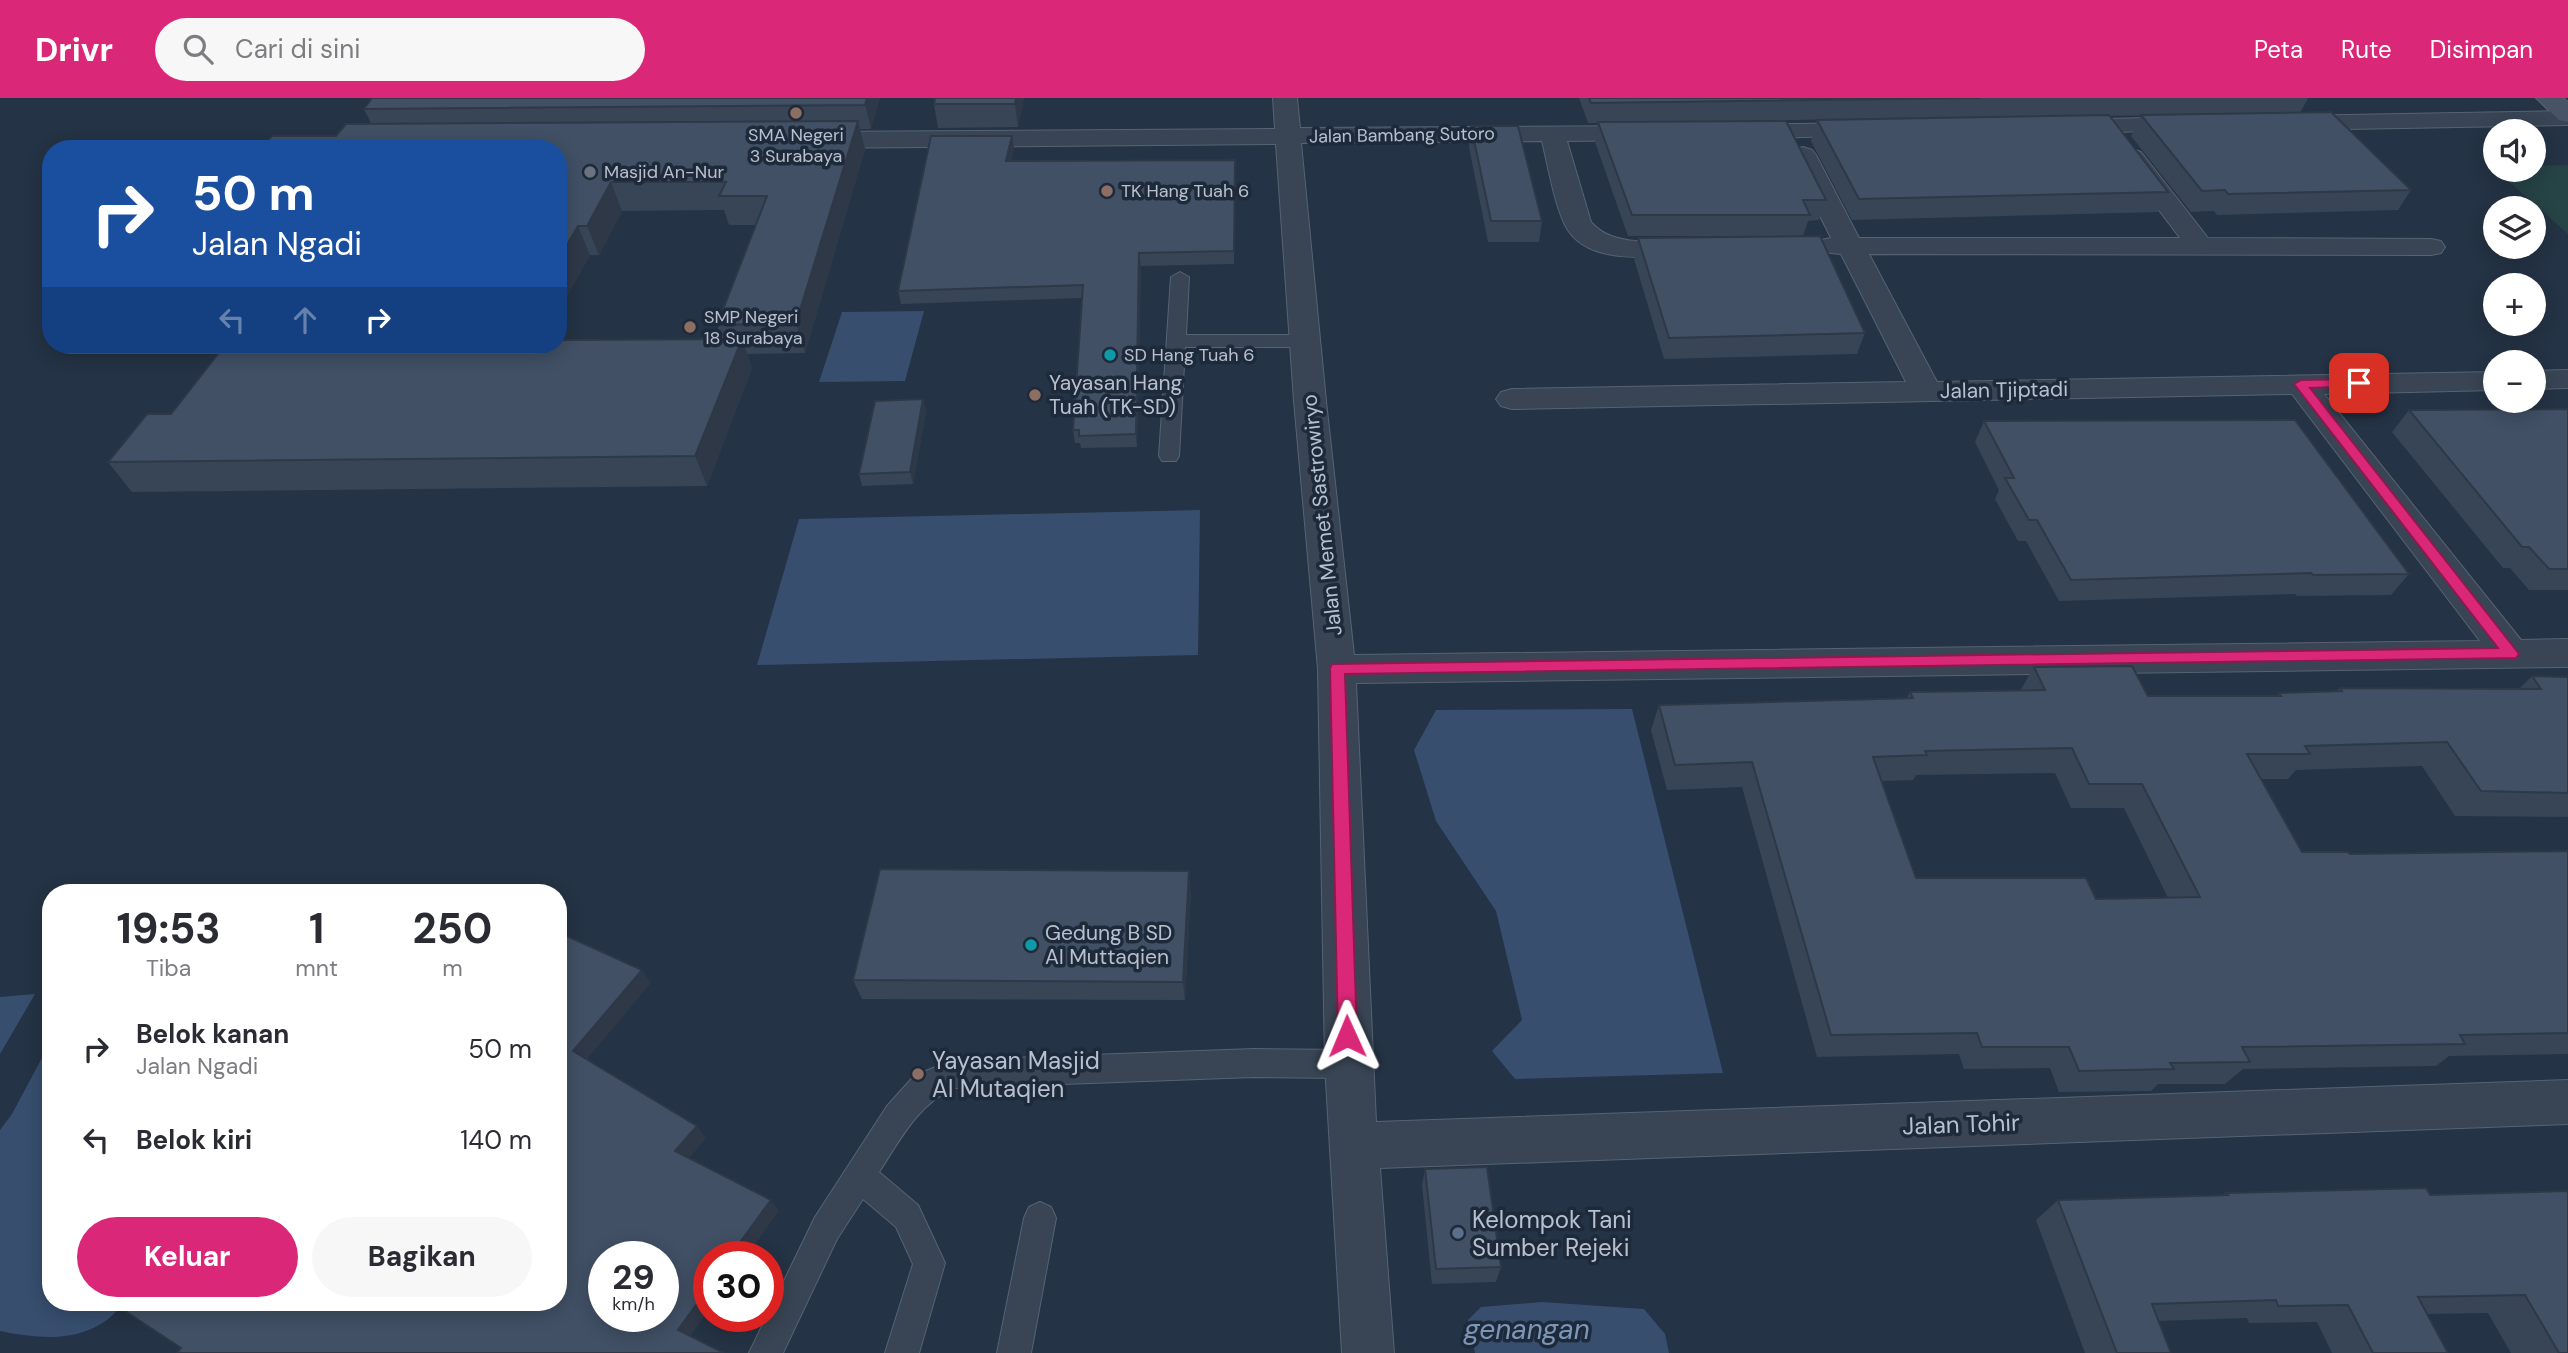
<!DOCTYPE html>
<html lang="id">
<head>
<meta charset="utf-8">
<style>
	:root { --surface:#fff; --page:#f7f7f7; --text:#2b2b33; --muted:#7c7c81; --accent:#db2777 }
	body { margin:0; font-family:"DM Sans",sans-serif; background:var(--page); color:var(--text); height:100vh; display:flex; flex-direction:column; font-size:26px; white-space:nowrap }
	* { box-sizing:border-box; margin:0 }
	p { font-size:23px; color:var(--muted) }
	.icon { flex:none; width:38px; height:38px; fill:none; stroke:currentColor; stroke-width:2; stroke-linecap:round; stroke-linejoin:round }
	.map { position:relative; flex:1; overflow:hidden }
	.sheet { position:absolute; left:42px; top:786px; width:525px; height:427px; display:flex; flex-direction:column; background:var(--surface); border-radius:28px; box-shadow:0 4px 18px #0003 }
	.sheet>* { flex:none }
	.hud { position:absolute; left:42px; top:42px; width:525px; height:214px; border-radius:28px; box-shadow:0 4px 18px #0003; background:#1a4fa0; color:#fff; overflow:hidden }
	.controls { position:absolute; left:2483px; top:21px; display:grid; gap:14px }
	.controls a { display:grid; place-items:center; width:63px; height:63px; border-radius:50%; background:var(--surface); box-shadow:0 4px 18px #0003; font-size:35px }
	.speed { position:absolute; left:588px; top:1143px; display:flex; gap:14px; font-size:35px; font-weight:700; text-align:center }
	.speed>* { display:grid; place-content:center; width:91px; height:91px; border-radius:50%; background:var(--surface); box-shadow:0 4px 18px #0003; line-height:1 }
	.speed small { font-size:18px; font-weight:400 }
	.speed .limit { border:10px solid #d22; background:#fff; color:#111 }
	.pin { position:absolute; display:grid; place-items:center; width:60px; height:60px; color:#fff; margin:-30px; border-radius:14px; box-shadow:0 4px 10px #0006 }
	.me { position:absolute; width:77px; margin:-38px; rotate:359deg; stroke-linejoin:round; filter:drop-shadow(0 0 5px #0008) }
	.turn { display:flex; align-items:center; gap:24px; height:147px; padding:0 35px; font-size:32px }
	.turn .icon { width:91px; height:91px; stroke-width:2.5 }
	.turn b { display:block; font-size:49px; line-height:60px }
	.lanes { display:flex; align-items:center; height:66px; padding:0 35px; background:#0003; justify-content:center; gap:35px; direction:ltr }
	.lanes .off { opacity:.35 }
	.eta { display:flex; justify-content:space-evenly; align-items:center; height:119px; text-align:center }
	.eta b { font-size:42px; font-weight:700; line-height:49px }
	.button { display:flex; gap:14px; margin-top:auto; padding:14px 35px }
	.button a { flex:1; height:80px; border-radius:42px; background:var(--accent); color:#fff; font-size:28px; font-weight:700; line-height:80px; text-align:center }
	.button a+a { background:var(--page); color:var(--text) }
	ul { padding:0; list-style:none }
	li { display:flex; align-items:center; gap:21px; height:91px; padding:0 35px }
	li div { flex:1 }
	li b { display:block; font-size:26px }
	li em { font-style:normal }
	header { display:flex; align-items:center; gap:42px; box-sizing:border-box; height:98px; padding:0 35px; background:var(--accent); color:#fff }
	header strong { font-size:33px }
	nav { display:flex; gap:38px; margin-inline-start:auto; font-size:24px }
	.search { width:490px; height:63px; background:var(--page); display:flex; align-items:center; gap:18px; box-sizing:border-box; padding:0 24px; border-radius:38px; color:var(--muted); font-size:26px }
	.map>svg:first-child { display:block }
	.green { fill:#264346 }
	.water { fill:#374e6e }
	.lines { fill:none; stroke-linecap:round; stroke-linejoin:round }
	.service-casing { stroke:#586372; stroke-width:2 }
	.minor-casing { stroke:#586372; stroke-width:2 }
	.secondary-casing { stroke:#586372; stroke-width:2 }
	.service { fill:#394554; fill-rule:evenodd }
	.minor { fill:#394554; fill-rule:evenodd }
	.secondary { fill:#475468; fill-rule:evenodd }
	.wall { fill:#384557; fill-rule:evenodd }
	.shaded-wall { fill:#2e3847 }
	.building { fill:#415065; stroke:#2e3847; stroke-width:2; fill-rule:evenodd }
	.route { fill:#db2777; stroke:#8e194d; stroke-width:2 }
	.education-dot { fill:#8d6e63; stroke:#1e2a3a; stroke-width:2.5 }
	.worship-dot { fill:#6b7280; stroke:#1e2a3a; stroke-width:2.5 }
	.culture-dot { fill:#0f9aa8; stroke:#1e2a3a; stroke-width:2.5 }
	.service-dot { fill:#5c6f8a; stroke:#1e2a3a; stroke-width:2.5 }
	.labels { text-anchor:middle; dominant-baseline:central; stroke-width:7; stroke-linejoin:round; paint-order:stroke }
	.far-poi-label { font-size:18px; fill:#b7c0ce; stroke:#1e2a3a; text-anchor:start }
	.far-street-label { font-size:18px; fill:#b7c0ce; stroke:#1e2a3a }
	.poi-label { font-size:21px; fill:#b7c0ce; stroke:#1e2a3a; text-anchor:start }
	.street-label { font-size:21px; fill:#b7c0ce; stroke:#1e2a3a }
	.near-poi-label { font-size:24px; fill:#b7c0ce; stroke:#1e2a3a; text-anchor:start }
	.near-street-label { font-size:24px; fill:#b7c0ce; stroke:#1e2a3a }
	.near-water-label { font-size:28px; font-style:italic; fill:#7c96b8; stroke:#1e2a3a }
</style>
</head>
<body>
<header>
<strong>Drivr</strong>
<div class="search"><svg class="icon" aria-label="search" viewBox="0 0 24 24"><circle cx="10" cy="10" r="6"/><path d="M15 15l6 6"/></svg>Cari di sini</div>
<nav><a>Peta</a><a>Rute</a><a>Disimpan</a></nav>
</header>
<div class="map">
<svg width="2568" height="1255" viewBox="0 0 2568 1255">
	<rect width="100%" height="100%" fill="#243345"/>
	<!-- green -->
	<path class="green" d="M2568,67V136L2496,72H2534V68Z"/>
	<!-- water -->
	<g class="water">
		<path d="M924,213L905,283L819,284L842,214Z"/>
		<path d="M1200,412L1198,557L757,567L799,421Z"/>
		<path d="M1632,611L1723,975L1515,981L1492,953L1522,922L1496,813L1436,723L1414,652L1436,612Z"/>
		<path d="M35,896L0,956V899Z"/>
		<path d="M51,943V1204H125C93,1245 47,1243 0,1233V1032L12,1016Z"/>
		<path d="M1542,1204L1644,1211L1665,1236L1669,1255H1475L1468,1222L1481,1209Z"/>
	</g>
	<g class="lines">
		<!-- service casing -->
		<g class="service-casing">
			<g id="service">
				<path d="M1180,174L1189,179L1186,237H1305L1314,243L1305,249H1185L1179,358L1176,363H1162L1159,358L1171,179Z"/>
				<path d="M1254,951L1348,952L1358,956L1363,966L1358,976L1348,980L1254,979L954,990C918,1006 900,1042 879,1074L918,1107L945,1165L919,1255H885L913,1166L896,1129L863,1101L837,1141L783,1255H749L815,1119L887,1008L914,978L952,962Z"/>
				<path d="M1040,1104L1051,1109L1056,1120L1031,1255H997L1024,1120L1029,1109Z"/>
			</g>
		</g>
		<!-- minor casing -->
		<g class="minor-casing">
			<g id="minor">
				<path d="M1273,0H1297L1300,30L1649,28L1658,30L1661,35L1658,40L1649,42L1567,43L1591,124C1614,151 1659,142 1690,141L1700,143L1704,149L1700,155L1690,157C1652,158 1586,169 1565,127C1554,104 1548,68 1542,43L1301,45L1326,303L1354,557L2480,543L2292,296L1512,311L1501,308L1496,301L1501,294L1512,291L1906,284L1841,156L1821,154L1817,148L1821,142L1831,140L1790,57L1794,52L1803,49L1812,52L1816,57L1859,140H2180L2119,59L2123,54L2132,51L2141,54L2208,140L2431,141L2441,143L2445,149L2441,155L2431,157L1869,156L1937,284L2496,274V292L2324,296L2521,542L2568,541V569L1356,585L1376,1024L2568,982V1026L1380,1070L1394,1255H1342L1325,966L1318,571L1294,303L1276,46L810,50L801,47L797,42L801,37L810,34L1275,31Z"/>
				<path d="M2568,13V27L2290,32L2281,30L2278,25L2281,20L2290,18Z"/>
				<path d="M2188,19L2197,21L2200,26L2197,31L2066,36L2057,34L2054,29L2057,24L2066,22Z"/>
				<path d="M1866,25L1875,27L1878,32L1875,37L1737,41L1728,39L1725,34L1728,29L1737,27Z"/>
				<path d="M2568,272V290L2534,291V273Z"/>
			</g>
		</g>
		<!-- secondary casing -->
		<g class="secondary-casing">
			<path id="secondary" d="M2536,0H2563L2568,4V24L2559,22Z"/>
		</g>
		<!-- service -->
		<use href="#service" class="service"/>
		<!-- minor -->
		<use href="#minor" class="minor"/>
		<!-- secondary -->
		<use href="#secondary" class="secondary"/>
	</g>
	<!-- wall -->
	<g class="wall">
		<path d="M880,0L871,31H860L865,51L805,255L747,256L752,270L707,388L132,394L108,364L171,316L220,253L213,254L209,247H558L722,241L717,227L756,127H729L724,112L622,113L599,157H590L558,214V51L336,38L371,25L364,11Z"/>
		<path d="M935,0H1024L1018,29L938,30L934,6Z"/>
		<path d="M1579,0H2308L2300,15L2411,92L2398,112L2217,117L2214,113L2191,114L2131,38L2141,17L2200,16L2109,18L2168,94L2158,114L1852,122L1811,43L1817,22L2051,18L1664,24L1826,102L1819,122L1808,123L1803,138H1628L1595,44L1598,25H1588Z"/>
		<path d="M1471,28L1542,123L1539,144H1488L1469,49Z"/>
		<path d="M1012,38L1014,50L1011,63L1235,62L1234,166L1141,168L1137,349L1081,350L1080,345H1075L1073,332L1082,200L901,206L898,193Z"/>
		<path d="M1638,140L1865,235L1857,256L1664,261L1634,161Z"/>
		<path d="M923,301L926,313L913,386L862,388L859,376Z"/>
		<path d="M2568,311V492H2529L2510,470H2503L2392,334L2409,312Z"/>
		<path d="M1984,323L2409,476L2391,497L2297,498L2295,496L2059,503L2026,443H2018L1995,401L1999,392L1975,344Z"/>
		<path d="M2034,569L2148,598H2277L2279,595L2336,593L2340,590L2519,591L2532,578L2568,579V719L2455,718L2422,668L2296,672L2288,681H2261L2302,754L2350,756L2568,753V956L2449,958L2436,968L2243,971L2225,986H2158L2151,993L2059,994L2050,970L1964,971L1959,956L1817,959L1742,689L1667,692L1651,632L1659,607L1907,600L1910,594L2020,593ZM2055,675L2071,710H2124L2168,800L2096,801L1916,780L1882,683L1913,682L1916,677Z"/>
		<path d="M1191,793L1185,902L862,901L853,882Z"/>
		<path d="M1425,1071L1501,1169L1496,1184L1432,1186L1422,1087Z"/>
		<path d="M2568,1093V1255H2511L2488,1215L2427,1216L2448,1255H2332L2317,1224L2249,1225L2247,1220L2158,1223L2171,1255H2085L2036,1122L2058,1102L2223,1098L2226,1095L2430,1097Z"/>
	</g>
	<!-- shaded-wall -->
	<g class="shaded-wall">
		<path d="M867,0H880L871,31L865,7Z"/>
		<path d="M1016,0H1024L1018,29L1015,6Z"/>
		<path d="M858,23L865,51L805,255L796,225Z"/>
		<path d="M1012,38L1014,50L1008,76L1006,63Z"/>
		<path d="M611,84L622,113L599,157L587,128Z"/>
		<path d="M578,128L590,157L558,214V162Z"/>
		<path d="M1139,155L1141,168L1137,349L1136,336Z"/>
		<path d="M742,241L752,270L707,388L695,358Z"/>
		<path d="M923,301L926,313L913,386L910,374Z"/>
		<path d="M1189,773L1191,793L1185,902L1183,884Z"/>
		<path d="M642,872L651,885L583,966L573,953Z"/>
		<path d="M697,1028L706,1040L685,1065L675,1053Z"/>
		<path d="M771,1102L779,1113L747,1158H730Z"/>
		<path d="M709,1189V1212L688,1241L678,1232Z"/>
	</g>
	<!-- building -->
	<g class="building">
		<path d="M372,0H867L865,7L364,11Z"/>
		<path d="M935,0H1016L1015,6H934Z"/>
		<path d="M1589,0H1981L1591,5Z"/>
		<path d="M2331,14L2411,92L2228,96L2225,92L2202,93L2141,17Z"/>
		<path d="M2109,17L2168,94L1859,101L1817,22Z"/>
		<path d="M858,23L796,225L717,227L767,98H719L726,84H611L587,128H578L558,162V51H260L272,38H336L346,26Z"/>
		<path d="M1786,23L1826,102H1803L1810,117H1632L1598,24Z"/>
		<path d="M1471,28H1518L1542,123H1491Z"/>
		<path d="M931,38H1012L1006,63L1235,62L1234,153L1139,155L1136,336L1079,338V332H1073L1083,187L898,193Z"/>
		<path d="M1820,138L1865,235L1669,240L1638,140Z"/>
		<path d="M742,241L695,358L108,364L147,316H171L225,247H558V242Z"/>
		<path d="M923,301L910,374L859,376L875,303Z"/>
		<path d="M2568,311V471H2549L2529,449H2522L2409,312Z"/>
		<path d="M2295,322L2409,476L2313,477L2311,475L2071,482L2037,422H2029L2005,380H2014L1984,323Z"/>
		<path d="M2132,568L2148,598H2281L2279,595L2342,593L2340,590L2541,591L2532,578L2568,579V695L2481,693L2447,644L2305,648L2310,656H2247L2302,754H2348L2350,756L2568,753V935L2460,937L2465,946L2242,949L2250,964L2170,965L2174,971L2079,973L2069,949H1982L1977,935L1831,937L1752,664L1675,667L1659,607L1913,600L1910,594L2045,592L2034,569ZM2072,650L2089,686H2142L2200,799L2096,801L2086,780H1916L1873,659L1927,657L1925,653Z"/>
		<path d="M880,771L1189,773L1183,884L853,882Z"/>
		<path d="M558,834L642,872L573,953L697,1028L675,1053L771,1102L730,1158H709V1189L678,1232L724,1255H177L181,1250L122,1211L129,1204H558ZM604,1158H663V1218H604Z"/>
		<path d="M1487,1069L1501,1169L1436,1171L1425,1071Z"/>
		<path d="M2426,1090L2430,1097L2568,1093V1255H2559L2525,1197L2418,1199L2448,1255H2373L2348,1207L2278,1208L2276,1202L2152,1206L2171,1255H2117L2058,1102L2228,1097L2226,1095Z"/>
	</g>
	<!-- route -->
	<path class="route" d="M2359,281L2365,285L2363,288L2310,290L2516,552L2519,556L2516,560L1345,576L1357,938L1354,944L1347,947L1340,944L1338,938L1330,570L1332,566L2498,550L2294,286L2301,282Z"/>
	<!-- markers -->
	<g class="education-dot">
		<circle cx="796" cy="15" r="7"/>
		<circle cx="1107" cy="93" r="7"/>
		<circle cx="690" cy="229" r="7"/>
		<circle cx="1035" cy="297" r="7"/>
		<circle cx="918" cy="976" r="7"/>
	</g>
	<circle class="worship-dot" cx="590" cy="74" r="7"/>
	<g class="culture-dot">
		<circle cx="1110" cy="257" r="7"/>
		<circle cx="1031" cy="847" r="7"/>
	</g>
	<circle class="service-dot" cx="1458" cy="1135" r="7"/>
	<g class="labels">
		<!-- far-poi labels -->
		<g class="far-poi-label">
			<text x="796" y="37" text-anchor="middle">SMA Negeri<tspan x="796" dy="21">3 Surabaya</tspan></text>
			<text x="604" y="74">Masjid An-Nur</text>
			<text x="1121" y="93">TK Hang Tuah 6</text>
			<text x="704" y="219">SMP Negeri<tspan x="704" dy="21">18 Surabaya</tspan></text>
			<text x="1124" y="257">SD Hang Tuah 6</text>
		</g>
		<!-- far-street labels -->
		<g class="far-street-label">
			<text transform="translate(1402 37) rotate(-1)">Jalan Bambang Sutoro</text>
		</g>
		<!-- poi labels -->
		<g class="poi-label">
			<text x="1049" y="285">Yayasan Hang<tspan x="1049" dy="24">Tuah (TK-SD)</tspan></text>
			<text x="1045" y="835">Gedung B SD<tspan x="1045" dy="24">Al Muttaqien</tspan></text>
		</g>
		<!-- street labels -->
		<g class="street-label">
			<text transform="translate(2004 292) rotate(-1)">Jalan Tjiptadi</text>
			<text transform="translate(1322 417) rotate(-96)">Jalan Memet Sastrowiryo</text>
		</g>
		<!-- near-poi labels -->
		<g class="near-poi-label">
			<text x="932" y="962">Yayasan Masjid<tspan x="932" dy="28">Al Mutaqien</tspan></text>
			<text x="1472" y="1121">Kelompok Tani<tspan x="1472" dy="28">Sumber Rejeki</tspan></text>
		</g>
		<!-- near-street labels -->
		<g class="near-street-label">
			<text transform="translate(1961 1026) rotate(-2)">Jalan Tohir</text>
		</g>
		<!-- near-water labels -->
		<g class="near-water-label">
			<text x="1527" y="1231">genangan</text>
		</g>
	</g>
</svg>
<div class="controls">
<a><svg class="icon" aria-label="sound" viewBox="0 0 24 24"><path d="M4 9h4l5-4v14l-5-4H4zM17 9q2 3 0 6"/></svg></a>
<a><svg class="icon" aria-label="layers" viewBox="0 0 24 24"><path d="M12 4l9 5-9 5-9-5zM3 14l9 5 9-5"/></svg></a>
<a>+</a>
<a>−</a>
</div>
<div class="speed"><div>29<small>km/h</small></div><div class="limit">30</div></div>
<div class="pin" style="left:2359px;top:285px;background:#d93025"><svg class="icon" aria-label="arrive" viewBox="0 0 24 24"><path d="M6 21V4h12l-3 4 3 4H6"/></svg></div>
<svg class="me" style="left:1347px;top:938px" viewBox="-20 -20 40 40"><path d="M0-17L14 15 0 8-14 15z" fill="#db2777" stroke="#fff" stroke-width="4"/></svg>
<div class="hud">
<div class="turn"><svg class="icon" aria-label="right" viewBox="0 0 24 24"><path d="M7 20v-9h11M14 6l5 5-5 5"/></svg><div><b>50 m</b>Jalan Ngadi</div></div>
<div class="lanes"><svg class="icon off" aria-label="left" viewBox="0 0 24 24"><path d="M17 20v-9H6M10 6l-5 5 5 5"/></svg><svg class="icon off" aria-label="ahead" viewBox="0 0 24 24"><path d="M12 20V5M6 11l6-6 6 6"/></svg><svg class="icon" aria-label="right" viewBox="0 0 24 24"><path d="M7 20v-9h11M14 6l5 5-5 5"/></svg></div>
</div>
<section class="sheet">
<div class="eta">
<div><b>19:53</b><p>Tiba</p></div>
<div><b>1</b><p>mnt</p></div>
<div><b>250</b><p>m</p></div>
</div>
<ul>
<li><svg class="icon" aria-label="right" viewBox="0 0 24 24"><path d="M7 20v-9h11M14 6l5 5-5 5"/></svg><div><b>Belok kanan</b><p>Jalan Ngadi</p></div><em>50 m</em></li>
<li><svg class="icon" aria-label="left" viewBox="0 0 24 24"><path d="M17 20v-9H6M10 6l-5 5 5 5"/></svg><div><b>Belok kiri</b></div><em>140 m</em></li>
</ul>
<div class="button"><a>Keluar</a><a>Bagikan</a></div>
</section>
</div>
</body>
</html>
